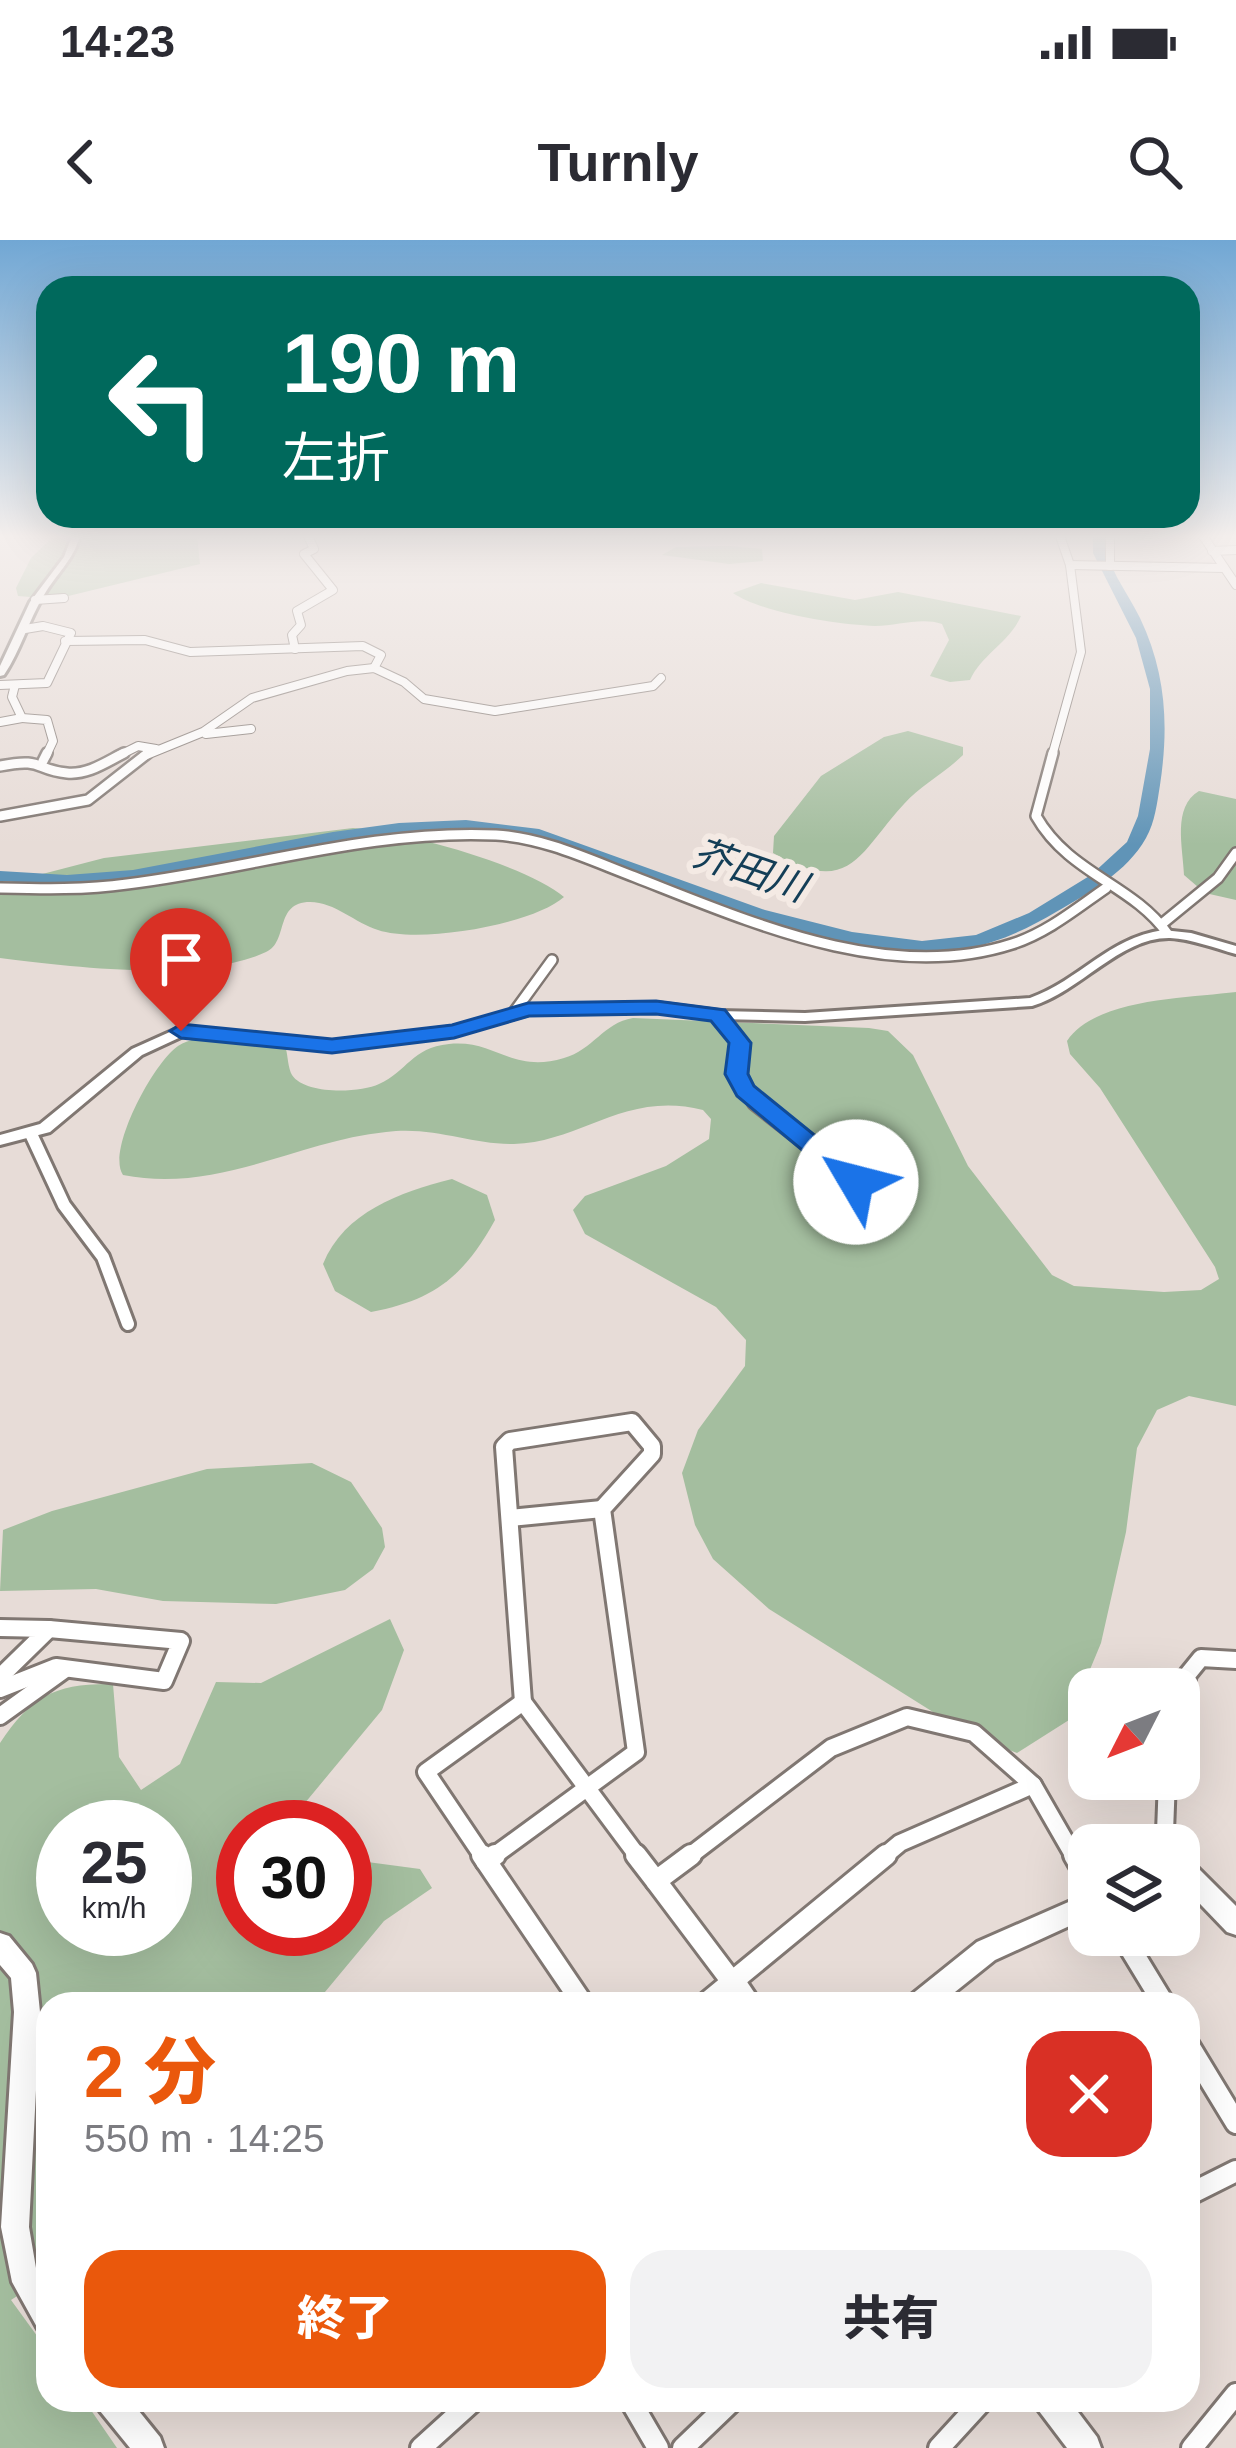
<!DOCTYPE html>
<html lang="ja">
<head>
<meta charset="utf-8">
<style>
	:root { --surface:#fff; --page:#f2f2f3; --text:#2b2b33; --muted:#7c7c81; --accent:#ea580c }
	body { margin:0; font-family:Arial,"Noto Sans JP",sans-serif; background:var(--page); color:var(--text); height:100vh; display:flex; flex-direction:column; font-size:45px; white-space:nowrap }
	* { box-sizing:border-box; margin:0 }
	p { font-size:39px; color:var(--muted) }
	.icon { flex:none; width:66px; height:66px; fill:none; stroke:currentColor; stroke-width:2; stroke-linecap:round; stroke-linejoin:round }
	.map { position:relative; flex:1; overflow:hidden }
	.panel { position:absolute; left:36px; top:1752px; width:1164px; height:420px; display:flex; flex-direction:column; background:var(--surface); border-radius:36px; box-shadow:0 12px 48px #0002 }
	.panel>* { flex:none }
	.top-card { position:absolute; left:36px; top:36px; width:1164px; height:252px; border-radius:36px; box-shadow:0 12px 48px #0002; background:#00695c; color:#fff; overflow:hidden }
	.needle { width:78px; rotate:228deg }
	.fabs { position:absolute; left:1068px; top:1428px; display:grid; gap:24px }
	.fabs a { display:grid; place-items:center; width:132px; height:132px; border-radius:24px; background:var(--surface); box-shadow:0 12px 48px #0002; font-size:60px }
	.speed { position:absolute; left:36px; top:1560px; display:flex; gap:24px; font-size:60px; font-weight:700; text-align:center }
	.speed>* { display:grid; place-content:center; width:156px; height:156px; border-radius:50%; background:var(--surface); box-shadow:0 12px 48px #0002; line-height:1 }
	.speed small { font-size:30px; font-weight:400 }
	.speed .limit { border:18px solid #d22; background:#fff; color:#111 }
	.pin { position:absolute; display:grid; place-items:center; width:102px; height:102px; color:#fff; margin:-123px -51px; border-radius:50% 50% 50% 0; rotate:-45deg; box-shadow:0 0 12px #0007 }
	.pin .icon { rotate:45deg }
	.me { position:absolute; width:132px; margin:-66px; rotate:307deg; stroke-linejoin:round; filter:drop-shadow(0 0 9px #0008) }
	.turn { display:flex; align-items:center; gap:42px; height:252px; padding:0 48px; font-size:54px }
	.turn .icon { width:156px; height:156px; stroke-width:2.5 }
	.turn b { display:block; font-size:84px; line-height:102px }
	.round { display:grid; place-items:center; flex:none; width:126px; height:126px; border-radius:36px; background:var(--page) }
	.overview { display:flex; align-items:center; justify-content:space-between; height:204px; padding:0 48px }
	h1 { font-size:72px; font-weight:800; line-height:90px; color:var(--accent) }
	.action { display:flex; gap:24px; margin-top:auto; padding:24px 48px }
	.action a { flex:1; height:138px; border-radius:36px; background:var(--accent); color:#fff; font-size:48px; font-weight:800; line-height:138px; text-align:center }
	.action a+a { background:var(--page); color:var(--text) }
	.status { display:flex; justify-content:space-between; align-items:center; height:84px; padding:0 60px; background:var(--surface); direction:ltr }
	.status svg { height:33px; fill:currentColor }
	header { display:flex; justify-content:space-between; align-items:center; height:156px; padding:0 48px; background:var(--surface); font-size:54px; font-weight:800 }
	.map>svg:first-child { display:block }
	.green { fill:#a4be9f; fill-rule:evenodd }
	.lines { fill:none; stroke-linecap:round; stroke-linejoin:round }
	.river { fill:#6094b7; fill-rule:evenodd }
	.minor-far4-casing { stroke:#807772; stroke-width:10 }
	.minor-far3-casing { stroke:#807772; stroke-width:14 }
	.minor-far2-casing { stroke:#807772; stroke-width:18 }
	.minor-far1-casing { stroke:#807772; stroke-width:22 }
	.minor-casing { stroke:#807772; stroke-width:26 }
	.tertiary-casing { stroke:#807772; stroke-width:6 }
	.minor-far4 { stroke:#fff; stroke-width:8 }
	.minor-far3 { stroke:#fff; stroke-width:9 }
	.minor-far2 { stroke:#fff; stroke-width:12 }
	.minor-far1 { stroke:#fff; stroke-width:16 }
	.minor { stroke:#fff; stroke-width:20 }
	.tertiary { fill:#fff; fill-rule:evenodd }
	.route { fill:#1a73e8; stroke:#114b97; stroke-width:3 }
	.labels { text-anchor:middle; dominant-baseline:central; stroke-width:12; stroke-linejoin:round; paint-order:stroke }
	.far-water-label { font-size:39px; font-style:italic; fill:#133e57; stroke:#f4eae4 }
</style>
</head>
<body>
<div class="status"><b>14:23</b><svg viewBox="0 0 49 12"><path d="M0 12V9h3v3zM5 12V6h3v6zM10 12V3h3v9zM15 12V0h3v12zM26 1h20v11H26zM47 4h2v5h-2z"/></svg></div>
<header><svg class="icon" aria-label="back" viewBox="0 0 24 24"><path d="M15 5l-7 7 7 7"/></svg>Turnly<svg class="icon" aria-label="search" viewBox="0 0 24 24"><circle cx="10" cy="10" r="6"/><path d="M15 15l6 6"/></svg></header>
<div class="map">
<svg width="1236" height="2208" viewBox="0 0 1236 2208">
	<rect width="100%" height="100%" fill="#e7dcd7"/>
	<!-- green -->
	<g class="green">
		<path d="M54,296H197L200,324L56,359L18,356L16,348L31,318Z"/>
		<path d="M730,306L762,309L763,321L729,324L662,315L676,307Z"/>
		<path d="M761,343L855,360L898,352L1021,376C1009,403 982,414 970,440L950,442L930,436L949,400L942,384C921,377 897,386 875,386C839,385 762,373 733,353Z"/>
		<path d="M908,491L963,507V515C945,533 921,545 904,564C858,614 851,657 773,613L774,596L821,536L884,497Z"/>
		<path d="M1199,551L1236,559V660L1205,653L1184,635C1183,607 1172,567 1199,551Z"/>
		<path d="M353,588C403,591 527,625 564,657C532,685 419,704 378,690C355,683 335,662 310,662C274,662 289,702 266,712C200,743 71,727 0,718V645L104,618Z"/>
		<path d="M1236,752V1166L1189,1156L1157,1170L1137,1208L1126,1292L1101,1403L1069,1480L1017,1513L968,1494L769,1369L713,1319L695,1285L682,1233L698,1190L745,1126L746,1100L716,1067L585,994L573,970L585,956L666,926L709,899L711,879L703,870C626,850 581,902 514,904C471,905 435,886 386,892C297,901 218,954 123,935C106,911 154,822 178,806C203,789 262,795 286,809C288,817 288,828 292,835C305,855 360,853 379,844C408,831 411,808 449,804C495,799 512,834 564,818C593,810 603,783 633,778L869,788L888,791L913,815L968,926L1052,1035L1074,1046L1164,1052L1201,1050L1219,1039L1215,1027L1100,848L1070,814L1067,801C1095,758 1189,758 1236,752Z"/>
		<path d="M452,939L487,955L495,980C464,1036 435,1060 371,1072L335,1051L323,1024C344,972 400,952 452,939Z"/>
		<path d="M312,1223L351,1242L382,1288L385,1307L373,1329L345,1350L276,1364L163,1361L96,1349L0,1351L3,1290L52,1271L207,1229Z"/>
		<path d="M390,1379L404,1410L382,1470L290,1581L293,1587H243V1689H345V1619L420,1629L432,1648L384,1681L315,1764H48V2036L11,2060L48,2111V2160H84L117,2208H0V1503C31,1456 56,1443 113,1444L119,1517L141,1550L180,1524L216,1442L261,1443ZM63,1587H165V1689H63Z"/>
	</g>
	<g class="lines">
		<!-- river -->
		<path class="river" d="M1093,296H1105C1105,326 1127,351 1140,378C1166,433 1169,485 1160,545C1157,563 1155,582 1146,598C1127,632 1089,653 1056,672C1027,689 998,703 964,709C861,727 727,671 632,634C577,613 526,592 467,590C355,586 246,625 136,639C90,645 46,644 0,641V631L67,635L133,630L333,592L399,583L466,580L539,589L765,670L852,692L922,701L976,695L1029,673L1091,635L1127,602L1138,576L1150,509V449L1136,398L1093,313Z"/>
		<!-- minor-far4 casing -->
		<g class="minor-far4-casing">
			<g id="minor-far4">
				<path d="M1110,296V326"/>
				<path d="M1203,296L1236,345"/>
				<path d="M1212,311L1236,310"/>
				<path d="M1070,325L1224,328"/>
				<path d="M35,360L64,358"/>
				<path d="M65,401L145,400L190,412L363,406L381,415L374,428"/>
				<path d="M295,409L292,395L301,385L297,371L333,350L304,314L314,309L308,296"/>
				<path d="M0,445L47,443L71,393L43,386L25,389"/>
				<path d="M15,445L12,457L22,478L47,480L53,501L46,516"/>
				<path d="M0,482L22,478"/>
				<path d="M206,494L251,489"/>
				<path d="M118,516L138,506L156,509"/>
				<path d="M144,516L203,492L252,458L347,431L374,428L404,442L424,459L495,471L653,446L661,438"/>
				<path d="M1052,516L1081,412L1070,325L1060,296"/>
			</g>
		</g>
		<!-- minor-far3 casing -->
		<g class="minor-far3-casing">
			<g id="minor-far3">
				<path d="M1053,513L1036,576C1069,634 1132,644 1167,693"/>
				<path d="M43,521L47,513"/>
				<path d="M0,526C44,517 34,530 67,533C88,535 106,522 124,513"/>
				<path d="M0,576L88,560L148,513"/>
				<path d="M0,648C43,649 85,650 127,644C250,629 371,589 496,595C545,598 590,620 635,637C750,682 888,744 1012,704C1047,693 1077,668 1106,648"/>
				<path d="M1163,683L1218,638L1236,613"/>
				<path d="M656,767L718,775L735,796"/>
				<path d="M512,775L552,720"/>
			</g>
		</g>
		<!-- minor-far2 casing -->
		<g class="minor-far2-casing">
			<g id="minor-far2">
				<path d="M732,793L740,803L737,834L755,863L856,942"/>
				<path d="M31,894L64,965L103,1017L128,1084"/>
			</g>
		</g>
		<!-- minor-far1 casing -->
		<g class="minor-far1-casing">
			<g id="minor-far1">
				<path d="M510,1278L602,1269"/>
				<path d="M0,1388L49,1389L0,1437"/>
				<path d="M0,1449L56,1427L164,1441L181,1401L49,1389"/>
				<path d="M0,1476L64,1430"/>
				<path d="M1179,1476L1188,1434L1201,1418L1236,1420"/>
				<path d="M1167,1539L1165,1592L1171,1605"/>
				<path d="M484,1618L426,1532L523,1462L639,1618"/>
				<path d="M491,1618L636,1512L602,1269L652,1214V1206L632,1182L510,1201L504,1207L523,1462"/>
				<path d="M687,1618L831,1508L907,1477L974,1493L1033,1545"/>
				<path d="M882,1618L900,1603L1033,1545L1075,1618"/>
			</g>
		</g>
		<!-- minor casing -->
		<g class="minor-casing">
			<g id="minor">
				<path d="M482,1615L583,1764"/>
				<path d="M636,1615L656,1641"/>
				<path d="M691,1615L656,1641L732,1742"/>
				<path d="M1074,1615L1089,1641"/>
				<path d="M486,1621L495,1615"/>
				<path d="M1122,1695L1164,1764"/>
				<path d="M705,1764L886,1615"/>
				<path d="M1188,1804L1236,1883"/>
				<path d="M1188,1955L1236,1931"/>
				<path d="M630,2160L658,2208"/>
				<path d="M421,2208L474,2160"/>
				<path d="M683,2208L733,2160"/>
				<path d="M939,2208L983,2160"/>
				<path d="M1192,2208L1236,2154"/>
			</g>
		</g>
		<!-- tertiary casing -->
		<g class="tertiary-casing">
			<g id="tertiary">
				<path d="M72,296H80C73,321 56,334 44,355C28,381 21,410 4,435L0,436V426L30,362L64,317Z"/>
				<path d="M1163,690L1191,693L1236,706V714C1214,708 1192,699 1170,698C1120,697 1080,752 1032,766L805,781L718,779L711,775L718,771L805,773L1030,758C1080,740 1108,698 1163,690Z"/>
				<path d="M656,763L663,767L661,770L529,774L454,795L332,810L183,796L142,815L50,892L0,905V895L40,884L132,809L181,787L332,802L453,787L528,766Z"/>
				<path d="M1179,1613L1187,1617L1236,1666V1695L1227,1692L1179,1642Z"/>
				<path d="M1089,1653V1677L995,1720L940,1764H907L911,1755L977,1702Z"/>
				<path d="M0,1693L9,1696L32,1724L36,1733L40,1772L29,1987L36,2028L48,2050V2094L38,2089L12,2042L1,1987L14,1772L11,1738L0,1725Z"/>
				<path d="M732,1729L741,1733L762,1764H733L719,1742L723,1733Z"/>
				<path d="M96,2160H130L160,2197L164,2208H130L100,2171Z"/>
				<path d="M1035,2160H1069L1097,2197L1101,2208H1067L1039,2171Z"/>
			</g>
		</g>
		<!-- minor-far4 -->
		<use href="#minor-far4" class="minor-far4"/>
		<!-- minor-far3 -->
		<use href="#minor-far3" class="minor-far3"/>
		<!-- minor-far2 -->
		<use href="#minor-far2" class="minor-far2"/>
		<!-- minor-far1 -->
		<use href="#minor-far1" class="minor-far1"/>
		<!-- minor -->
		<use href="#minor" class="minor"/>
		<!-- tertiary -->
		<use href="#tertiary" class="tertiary"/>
	</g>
	<!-- sky -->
	<linearGradient id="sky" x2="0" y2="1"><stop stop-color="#71a7d4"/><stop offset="0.49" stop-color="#f4efed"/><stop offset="1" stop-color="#f4efed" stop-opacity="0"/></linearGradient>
	<rect width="1236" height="605" fill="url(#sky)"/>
	<!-- route -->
	<path class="route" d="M656,761L725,770L751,803L748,834L754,846L865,936V948H848L737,856L725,834L729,803L711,781L656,774L529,776L454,798L332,813L181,798L170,791L181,784L332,799L452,785L528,763Z"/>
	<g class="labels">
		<!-- far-water labels -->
		<g class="far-water-label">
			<text transform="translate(750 630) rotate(19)">芥田川</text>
		</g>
	</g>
</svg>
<div class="fabs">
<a><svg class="needle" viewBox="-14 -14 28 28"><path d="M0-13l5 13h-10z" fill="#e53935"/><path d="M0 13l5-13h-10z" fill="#7c7c81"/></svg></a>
<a><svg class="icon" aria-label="layers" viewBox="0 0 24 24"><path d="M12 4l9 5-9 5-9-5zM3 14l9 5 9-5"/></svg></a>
</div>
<div class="speed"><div>25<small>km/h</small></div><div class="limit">30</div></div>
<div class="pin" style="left:181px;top:791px;background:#d93025"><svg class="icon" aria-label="arrive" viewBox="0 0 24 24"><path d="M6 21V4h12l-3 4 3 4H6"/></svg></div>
<svg class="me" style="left:856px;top:942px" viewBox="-20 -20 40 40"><circle r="19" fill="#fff"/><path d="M0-13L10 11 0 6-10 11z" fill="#1a73e8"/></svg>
<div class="top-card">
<div class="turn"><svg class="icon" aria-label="left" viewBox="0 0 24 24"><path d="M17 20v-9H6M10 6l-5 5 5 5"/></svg><div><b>190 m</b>左折</div></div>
</div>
<section class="panel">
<div class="overview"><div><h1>2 分</h1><p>550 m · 14:25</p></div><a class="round" style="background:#d93025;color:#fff"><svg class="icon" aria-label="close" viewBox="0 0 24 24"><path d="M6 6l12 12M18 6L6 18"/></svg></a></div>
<div class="action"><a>終了</a><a>共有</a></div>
</section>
</div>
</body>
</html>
